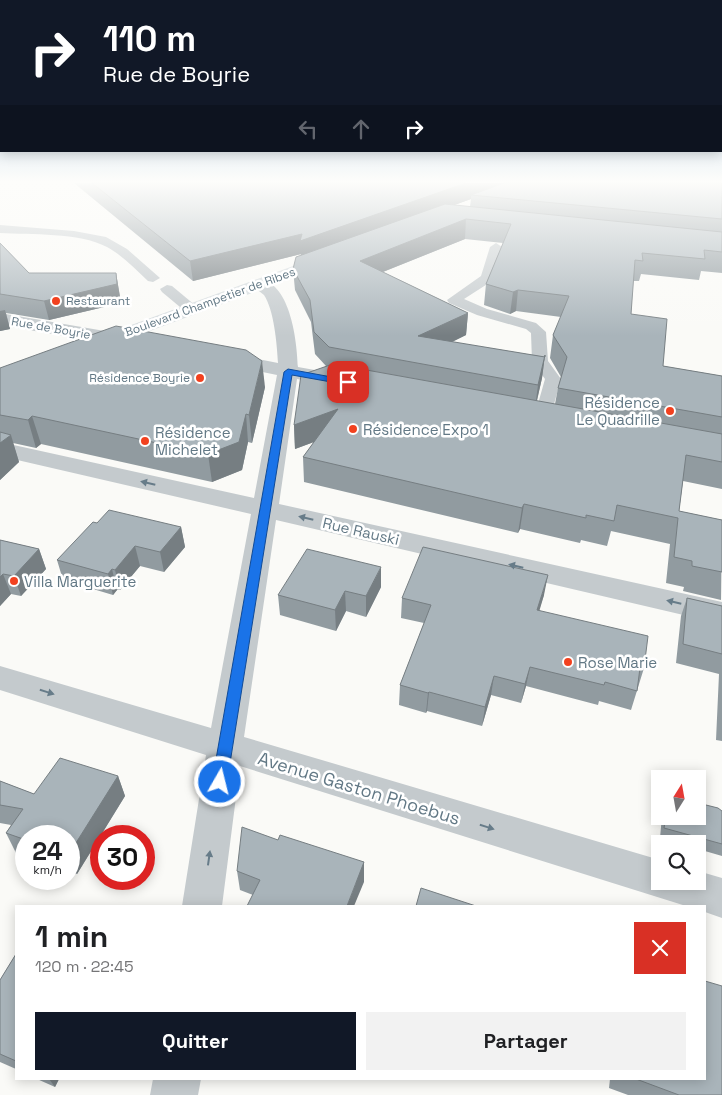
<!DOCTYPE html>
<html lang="fr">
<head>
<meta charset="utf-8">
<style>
	:root { --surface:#fff; --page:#f2f2f2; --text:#202124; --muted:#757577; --accent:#111827 }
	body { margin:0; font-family:"Space Grotesk",sans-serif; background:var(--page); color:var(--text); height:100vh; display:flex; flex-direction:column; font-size:19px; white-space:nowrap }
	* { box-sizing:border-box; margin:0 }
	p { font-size:16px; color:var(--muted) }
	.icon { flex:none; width:28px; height:28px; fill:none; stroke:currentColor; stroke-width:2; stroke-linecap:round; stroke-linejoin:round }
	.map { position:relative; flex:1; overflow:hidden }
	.sheet { position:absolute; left:15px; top:905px; width:691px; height:175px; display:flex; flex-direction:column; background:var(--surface); border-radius:0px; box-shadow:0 2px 12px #0003 }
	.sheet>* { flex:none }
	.banner { position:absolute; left:0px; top:0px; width:722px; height:152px; box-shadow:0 2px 12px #0003; background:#111827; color:#fff; overflow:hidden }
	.needle { width:32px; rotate:11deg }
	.controls { position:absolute; left:651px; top:770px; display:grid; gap:10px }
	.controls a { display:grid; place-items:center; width:55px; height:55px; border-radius:0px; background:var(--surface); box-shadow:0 2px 12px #0003; font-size:25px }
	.speed { position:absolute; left:15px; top:825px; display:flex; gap:10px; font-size:25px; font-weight:700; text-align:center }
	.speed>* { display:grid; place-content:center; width:65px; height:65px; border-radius:50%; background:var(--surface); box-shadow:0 2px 12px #0003; line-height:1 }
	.speed small { font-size:12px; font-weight:400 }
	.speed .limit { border:8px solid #d22; background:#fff; color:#111 }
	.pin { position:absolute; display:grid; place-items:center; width:42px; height:42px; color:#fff; margin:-21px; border-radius:10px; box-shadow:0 2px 8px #0006 }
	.me { position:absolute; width:55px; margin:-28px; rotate:8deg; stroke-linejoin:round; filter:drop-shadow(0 0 4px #0008) }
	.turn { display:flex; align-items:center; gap:18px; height:105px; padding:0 20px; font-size:22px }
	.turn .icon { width:65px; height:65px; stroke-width:2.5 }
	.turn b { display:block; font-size:35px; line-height:42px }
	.lanes { display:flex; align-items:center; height:48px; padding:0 20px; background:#0003; justify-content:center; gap:25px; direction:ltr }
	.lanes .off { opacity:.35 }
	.round { display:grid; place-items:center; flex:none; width:52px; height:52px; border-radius:0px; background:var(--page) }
	.overview { display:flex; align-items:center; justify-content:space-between; height:85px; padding:0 20px }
	h1 { font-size:30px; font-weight:700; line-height:38px }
	.cta { display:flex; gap:10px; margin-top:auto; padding:10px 20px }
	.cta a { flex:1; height:58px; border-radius:0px; background:var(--accent); color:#fff; font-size:20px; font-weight:700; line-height:58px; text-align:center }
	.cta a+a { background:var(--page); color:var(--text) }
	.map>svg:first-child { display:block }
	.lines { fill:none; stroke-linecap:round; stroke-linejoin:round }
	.lane { fill:#c4cacd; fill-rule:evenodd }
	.street { fill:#c4cacd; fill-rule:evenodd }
	.secondary { fill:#d6dcdf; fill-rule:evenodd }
	.wall { fill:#919ba0; fill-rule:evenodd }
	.shaded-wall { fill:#767e82 }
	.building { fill:#a9b4ba; stroke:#767e82 }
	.oneway { fill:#677c89 }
	.route { fill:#1a73e8; stroke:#114b97 }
	.poi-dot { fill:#f2411f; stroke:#fff; stroke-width:2 }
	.labels { text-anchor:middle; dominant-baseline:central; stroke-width:5; stroke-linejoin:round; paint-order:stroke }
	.far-poi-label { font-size:12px; fill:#627885; stroke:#fff; text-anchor:start }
	.far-street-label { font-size:12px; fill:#627885; stroke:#fff }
	.poi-label { font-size:15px; fill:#627885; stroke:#fff; text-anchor:start }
	.street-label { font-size:15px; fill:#627885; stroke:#fff }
	.near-street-label { font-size:18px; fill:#627885; stroke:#fff }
</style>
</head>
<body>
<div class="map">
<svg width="722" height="1095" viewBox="0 0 722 1095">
	<rect width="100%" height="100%" fill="#fafaf7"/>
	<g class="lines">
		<!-- lane -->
		<g class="lane">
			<path d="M0,225L74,231L106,237L127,249L160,278L153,282L148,281C135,269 122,255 107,247C79,232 31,235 0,233Z"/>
			<path d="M496,243L502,247L492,281L464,299L487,309L536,323L546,332L548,361L561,379L549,422L543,423L537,422L534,418L545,379L532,361L531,333L526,329L477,315L449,303L447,300L481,276L490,247Z"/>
			<path d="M167,285L172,286L196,306L198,309L196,312H186L162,292L160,289Z"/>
		</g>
		<!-- street -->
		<g class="street">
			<path d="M261,279C291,286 297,341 298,367L348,376L351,381L348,386L340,387L297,379L279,504L722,602V624L276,520L244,737L660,860V881H698V871L722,878V918L705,912V906H686L240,766L222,906H182L206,755L0,690V666L211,728L251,514L0,456V442L254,498L277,375L220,363L217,359L220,355L227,353L278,363C277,344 274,310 264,295C260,291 255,289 252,284L255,280Z"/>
			<path d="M0,313L128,335L135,337L138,341L135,345L128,347L0,325Z"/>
			<path d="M153,1079H201L198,1095H150Z"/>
		</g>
		<!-- secondary -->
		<path class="secondary" d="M329,253L335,254L337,258L335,262L107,347L100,349L93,347L90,343L93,339Z"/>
	</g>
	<!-- wall -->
	<g class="wall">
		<path d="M74,183H722V273L701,271L699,280L641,274L639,281H633L631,314L663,366L722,376V489L683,481L679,511L722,520L721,600L683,591L684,587L666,583L670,544L611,531L607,546L581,540L580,543L520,529L518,533L304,482L303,457L314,442L295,449L294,425L326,366L315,354L311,322L295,290L293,269L301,254L193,281ZM471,199L470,207L454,205ZM465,239L503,243L486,284L484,305L510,314L516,311L561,317L553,335L550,358L561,377L558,388L555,404L537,401L542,378L545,355V357L452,342L466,335L468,313L383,272Z"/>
		<path d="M0,243L29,273H116L121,303L49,320L6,313L10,329L0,331Z"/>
		<path d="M0,368L265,387L252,443L248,442L242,470L212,482L41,444L36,448L13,443L19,462L0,480Z"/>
		<path d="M97,523L181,527L185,547L164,572L140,566L120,590H117L113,595L63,580L57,560Z"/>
		<path d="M0,540L39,549L46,569L21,596L11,594L0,606Z"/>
		<path d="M381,587L366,617L346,611L336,631L280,615L278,595Z"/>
		<path d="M544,595L539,610L644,668L631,710L599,701L598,705L526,686L521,703L491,695L482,726L427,711L426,713L399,705L400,685L424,623L401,618L402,598Z"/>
		<path d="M687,598L722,606V741L716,740L719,674L676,663L681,616Z"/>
		<path d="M118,776L125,796L77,874L69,871V836H26V856L16,853L6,833L11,825L0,823V781L34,794Z"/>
		<path d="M722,811V856L698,849V844H680L660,838L662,816H698Z"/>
		<path d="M278,840L364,862V882L253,895L240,890L237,871Z"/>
		<path d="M16,954V1069L0,1062V980Z"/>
		<path d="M37,1079H59L55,1087Z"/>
		<path d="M610,1079H705L722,1095H628L609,1088Z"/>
	</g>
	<!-- shaded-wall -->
	<g class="shaded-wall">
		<path d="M466,183H514L471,195V199L301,261V254L193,281L190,261Z"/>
		<path d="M466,219L465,239L360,281V261Z"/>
		<path d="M116,273L121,303L49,320L44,301Z"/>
		<path d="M518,290L516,311L510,314L513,292Z"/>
		<path d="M5,310L10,329L0,331V311Z"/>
		<path d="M468,313L466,335L417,359L418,336Z"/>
		<path d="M545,355L542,378L535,408L538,385Z"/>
		<path d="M262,361L265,387L252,443L249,415Z"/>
		<path d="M338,409V433L295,449L294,425Z"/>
		<path d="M246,414L248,442L242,470L212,482L208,454Z"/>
		<path d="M32,416L41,444L36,448L28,420Z"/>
		<path d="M11,435L19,462L0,480V443Z"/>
		<path d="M524,504L520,529L518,533L522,508Z"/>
		<path d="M181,527L185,547L164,572L160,552Z"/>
		<path d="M135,546L140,566L120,590L115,570Z"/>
		<path d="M39,549L46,569L21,596L14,576Z"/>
		<path d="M381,567V587L366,617V596Z"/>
		<path d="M112,569L117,590L113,595L108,574Z"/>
		<path d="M3,574L11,594L0,606V577Z"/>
		<path d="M548,575L544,595L534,629L537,610Z"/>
		<path d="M345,591L346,611L336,631L335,610Z"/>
		<path d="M530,667L526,686L521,703L525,684Z"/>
		<path d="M494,676L491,695L482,726L485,707Z"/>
		<path d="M429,692L427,711L426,713L428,693Z"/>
		<path d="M118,776L125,796L77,874L69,854Z"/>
		<path d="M364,862V882L354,906H347Z"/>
		<path d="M49,1079H59L55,1087Z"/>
	</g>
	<!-- building -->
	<g class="building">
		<path d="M92,183H466L300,241L302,234L190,261Z"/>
		<path d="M504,183H722V219L471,195Z"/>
		<path d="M445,204L722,232V252L704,250L705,259L642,253L643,261L635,260L631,314L667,319L663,366L722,376V417L558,388L567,357L553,335L569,296L518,290L513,292L486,284L511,224L466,219L360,261L468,313L418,336L545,357V355L538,385L329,347L314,332L310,300L293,269L296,257Z"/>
		<path d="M0,243L29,273H116L117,284L44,301L0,294Z"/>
		<path d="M116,326L246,350L262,361L249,415L246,414L239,442L208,454L32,416L28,420L0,415V368Z"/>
		<path d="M333,364L722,434V462L686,455L679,511L722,520V572L692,566V561L674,557L678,518L617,505L614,521L586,515V518L524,504L522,508L303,457L338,409L294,425L301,375Z"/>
		<path d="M0,432L11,435L0,443Z"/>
		<path d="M109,510L181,527L160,552L135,546L115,570L112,569L108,574L57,560L93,522L97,523Z"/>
		<path d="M0,540L39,549L14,576L3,574L0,577Z"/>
		<path d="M423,547L548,575L537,610L648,636L644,668H640L637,691L605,682L604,685L530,667L525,684L494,676L485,707L429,692L428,693L400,685L431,605L402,598Z"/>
		<path d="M307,549L381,567L366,596L345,591L335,610L278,595Z"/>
		<path d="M687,598L722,606V654L683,644Z"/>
		<path d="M60,758L118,776L69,854V836H26V840L6,833L23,809L0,805V781L34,794Z"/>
		<path d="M698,803L718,808L722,811V844L664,828L666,816H698Z"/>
		<path d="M242,827L278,840L280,835L364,862L347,906H247L260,880L237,871Z"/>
		<path d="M421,888L476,906H416Z"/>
		<path d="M16,954V1061L0,1054V980Z"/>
		<path d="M705,981L722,986V1095H679L636,1079H705Z"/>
	</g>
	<!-- one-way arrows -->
	<defs><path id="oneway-solid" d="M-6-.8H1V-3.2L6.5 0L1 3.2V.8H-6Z" transform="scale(1.25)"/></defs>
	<g class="oneway">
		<use href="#oneway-solid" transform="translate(148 483) rotate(-167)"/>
		<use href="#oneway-solid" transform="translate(306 518) rotate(-167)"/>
		<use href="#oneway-solid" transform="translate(516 566) rotate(-167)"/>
		<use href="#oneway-solid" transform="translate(674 602) rotate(-167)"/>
		<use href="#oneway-solid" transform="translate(47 692) rotate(17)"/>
		<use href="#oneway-solid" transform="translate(487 827) rotate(17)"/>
		<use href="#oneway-solid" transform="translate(209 858) rotate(-82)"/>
	</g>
	<!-- sky -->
	<linearGradient id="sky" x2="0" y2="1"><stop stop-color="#96bcdd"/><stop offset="0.54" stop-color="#fdfdfb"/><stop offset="1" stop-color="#fdfdfb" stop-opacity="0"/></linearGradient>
	<rect width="722" height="336" fill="url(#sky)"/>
	<!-- route -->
	<path class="route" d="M288,369L348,380L352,382L348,385L292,375L227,782L225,787L220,789L214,787L212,782L284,372Z"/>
	<!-- markers -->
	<g class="poi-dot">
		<circle cx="56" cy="301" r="5"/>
		<circle cx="200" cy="378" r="5"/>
		<circle cx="670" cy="411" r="5"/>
		<circle cx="353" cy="429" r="5"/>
		<circle cx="145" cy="441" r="5"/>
		<circle cx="14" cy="581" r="5"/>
		<circle cx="568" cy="662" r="5"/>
	</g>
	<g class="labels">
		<!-- far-poi labels -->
		<g class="far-poi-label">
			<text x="66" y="301">Restaurant</text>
			<text x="190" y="378" text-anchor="end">Résidence Boyrie</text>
		</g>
		<!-- far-street labels -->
		<g class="far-street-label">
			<text transform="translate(210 302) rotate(-20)">Boulevard Champetier de Ribes</text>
			<text transform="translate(51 328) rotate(10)">Rue de Boyrie</text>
		</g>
		<!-- poi labels -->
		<g class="poi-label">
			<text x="660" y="402" text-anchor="end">Résidence<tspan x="660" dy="17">Le Quadrille</tspan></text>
			<text x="363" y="429">Résidence Expo 1</text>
			<text x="155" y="432">Résidence<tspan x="155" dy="17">Michelet</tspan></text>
			<text x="24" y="581">Villa Marguerite</text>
			<text x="578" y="662">Rose Marie</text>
		</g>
		<!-- street labels -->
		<g class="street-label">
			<text transform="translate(361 531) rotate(13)">Rue Rauski</text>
		</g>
		<!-- near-street labels -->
		<g class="near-street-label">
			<text transform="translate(359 788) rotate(17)">Avenue Gaston Phoebus</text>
		</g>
	</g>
</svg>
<div class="controls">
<a><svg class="needle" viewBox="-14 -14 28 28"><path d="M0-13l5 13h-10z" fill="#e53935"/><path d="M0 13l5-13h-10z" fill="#757577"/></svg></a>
<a><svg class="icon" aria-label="search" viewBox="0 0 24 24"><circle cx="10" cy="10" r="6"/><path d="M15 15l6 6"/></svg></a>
</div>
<div class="speed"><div>24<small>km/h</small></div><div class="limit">30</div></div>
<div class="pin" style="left:348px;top:382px;background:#d93025"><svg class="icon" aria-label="arrive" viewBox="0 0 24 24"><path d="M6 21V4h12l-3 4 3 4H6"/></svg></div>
<svg class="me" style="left:220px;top:782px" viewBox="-20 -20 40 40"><circle r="17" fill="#1a73e8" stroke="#fff" stroke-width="3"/><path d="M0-11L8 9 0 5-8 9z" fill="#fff"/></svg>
<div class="banner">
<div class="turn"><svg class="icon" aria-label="right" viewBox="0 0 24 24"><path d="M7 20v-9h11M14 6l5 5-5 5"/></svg><div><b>110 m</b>Rue de Boyrie</div></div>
<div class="lanes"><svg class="icon off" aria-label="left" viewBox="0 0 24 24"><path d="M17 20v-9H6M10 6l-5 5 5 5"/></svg><svg class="icon off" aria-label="ahead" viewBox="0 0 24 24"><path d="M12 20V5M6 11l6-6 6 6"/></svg><svg class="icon" aria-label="right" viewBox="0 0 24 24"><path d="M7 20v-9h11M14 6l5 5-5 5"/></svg></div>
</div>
<section class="sheet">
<div class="overview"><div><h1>1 min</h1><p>120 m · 22:45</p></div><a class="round" style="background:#d93025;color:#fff"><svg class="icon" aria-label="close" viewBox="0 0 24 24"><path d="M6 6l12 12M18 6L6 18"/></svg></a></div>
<div class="cta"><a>Quitter</a><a>Partager</a></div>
</section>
</div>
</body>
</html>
